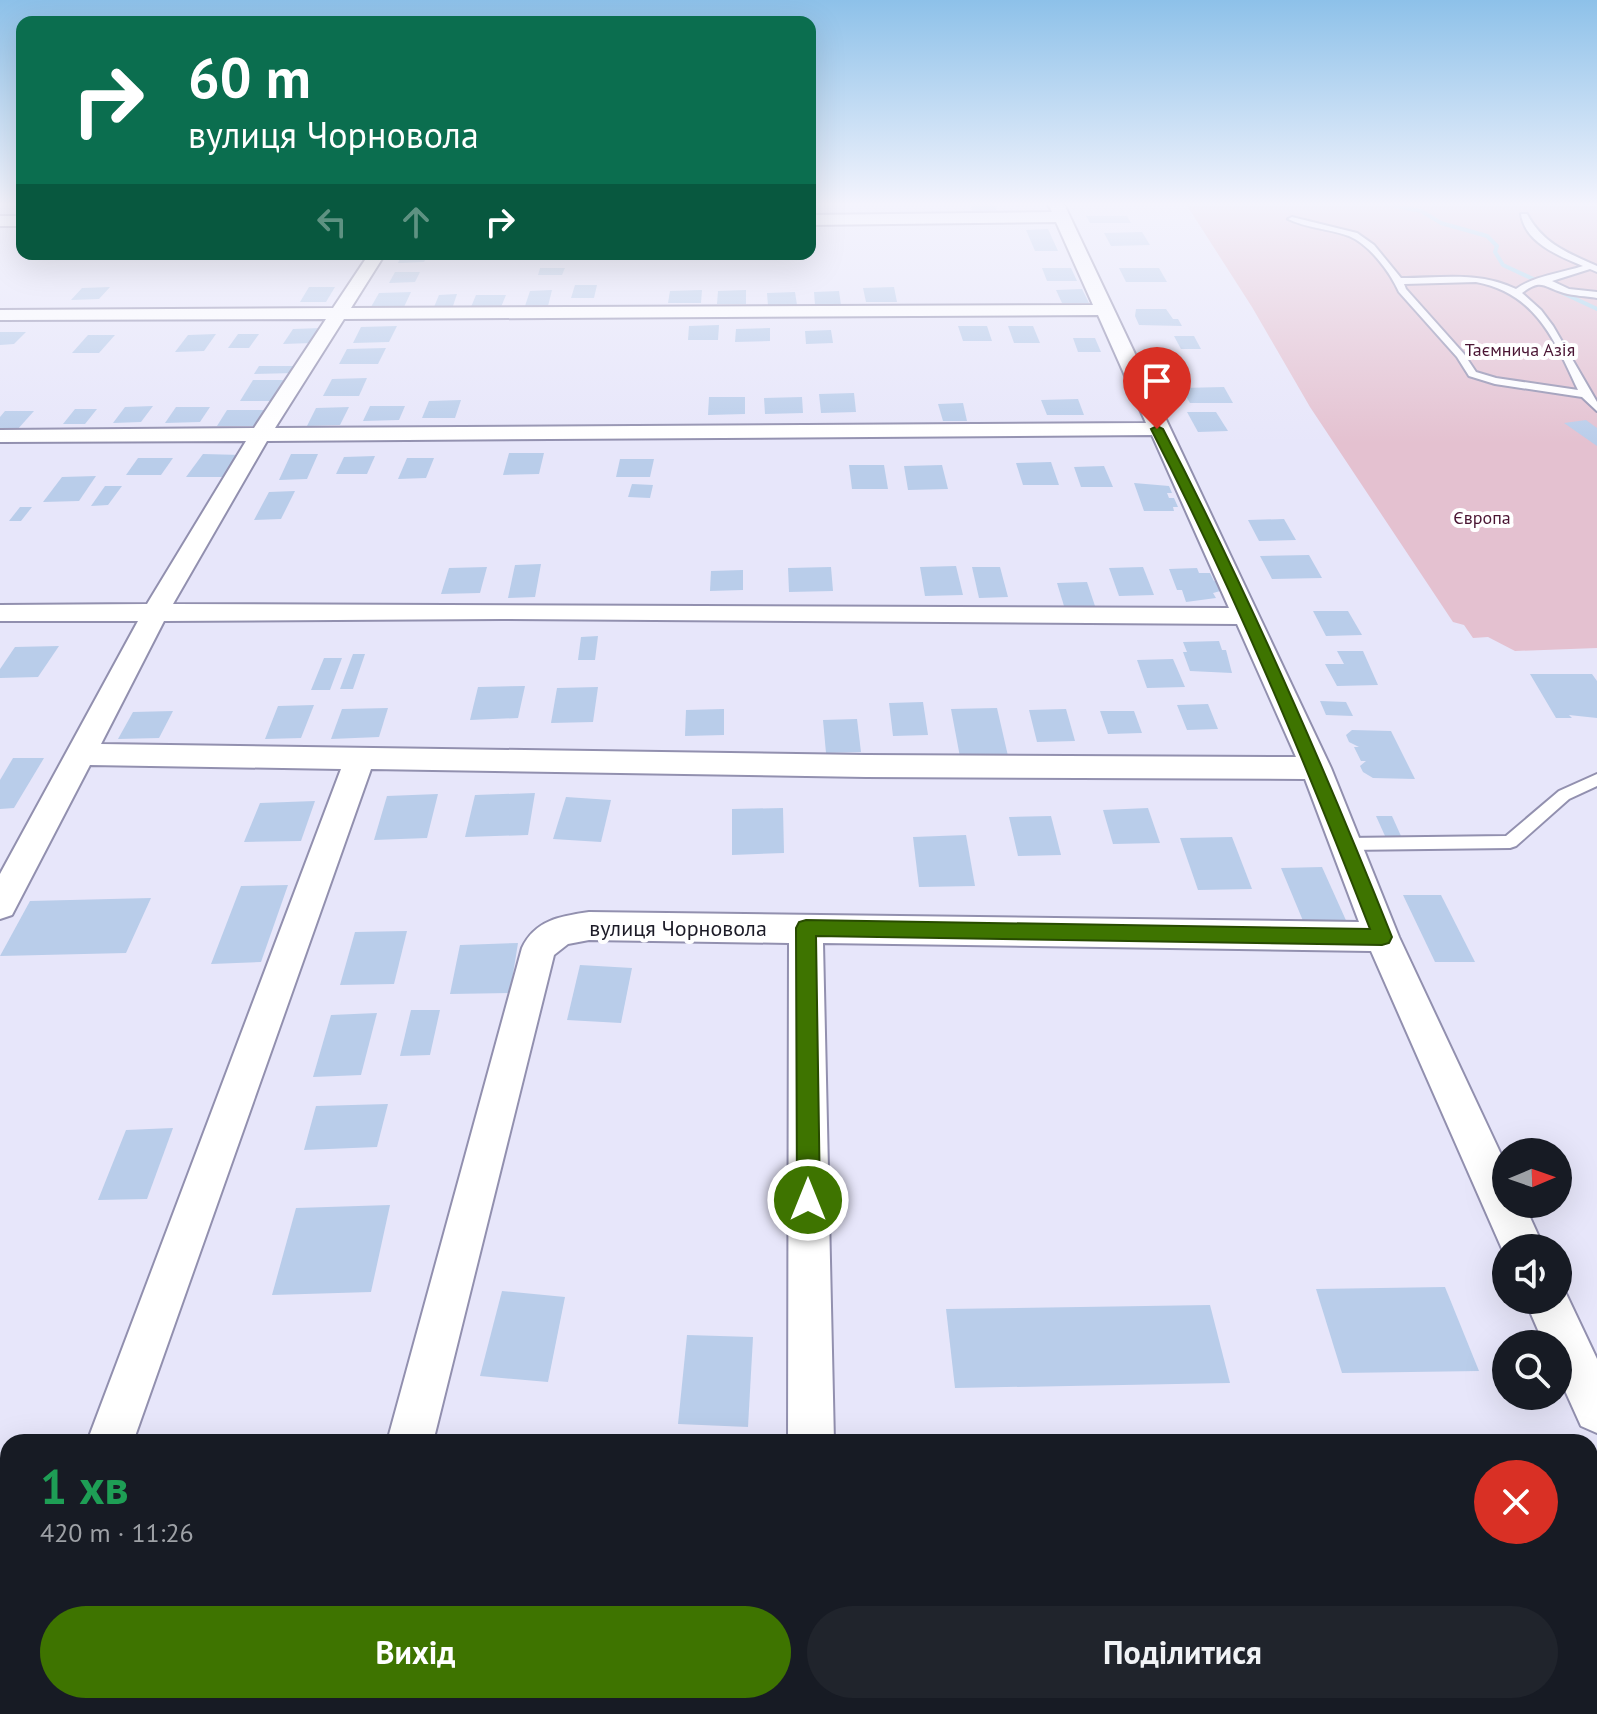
<!DOCTYPE html>
<html lang="uk">
<head>
<meta charset="utf-8">
<style>
	:root { --surface:#171b24; --page:#20242c; --text:#f1f3f6; --muted:#9ea1a6; --accent:#3e7400 }
	body { margin:0; font-family:"PT Sans",sans-serif; background:var(--page); color:var(--text); height:100vh; display:flex; flex-direction:column; font-size:30px; white-space:nowrap }
	* { box-sizing:border-box; margin:0 }
	p { font-size:26px; color:var(--muted) }
	.icon { flex:none; width:44px; height:44px; fill:none; stroke:currentColor; stroke-width:2; stroke-linecap:round; stroke-linejoin:round }
	.map { position:relative; flex:1; overflow:hidden }
	.side { position:absolute; left:0px; top:1434px; width:1598px; height:280px; display:flex; flex-direction:column; background:var(--surface); border-radius:24px 24px 0 0; box-shadow:0 8px 32px #0002 }
	.side>* { flex:none }
	.hud { position:absolute; left:16px; top:16px; width:800px; height:244px; border-radius:16px; box-shadow:0 8px 32px #0002; background:#0b6e4f; color:#fff; overflow:hidden }
	.needle { width:52px; rotate:88deg }
	.buttons { position:absolute; left:1492px; top:1138px; display:grid; gap:16px }
	.buttons a { display:grid; place-items:center; width:80px; height:80px; border-radius:50%; background:var(--surface); box-shadow:0 8px 32px #0002; font-size:40px }
	.pin { position:absolute; display:grid; place-items:center; width:68px; height:68px; color:#fff; margin:-82px -34px; border-radius:50% 50% 50% 0; rotate:-45deg; box-shadow:0 0 8px #0007 }
	.pin .icon { rotate:45deg }
	.me { position:absolute; width:88px; margin:-44px; rotate:0deg; stroke-linejoin:round; filter:drop-shadow(0 0 6px #0008) }
	.turn { display:flex; align-items:center; gap:28px; height:168px; padding:0 40px; font-size:36px }
	.turn .icon { width:104px; height:104px; stroke-width:2.5 }
	.turn b { display:block; font-size:56px; line-height:68px }
	.lanes { display:flex; align-items:center; height:76px; padding:0 40px; background:#0003; justify-content:center; gap:40px; direction:ltr }
	.lanes .off { opacity:.35 }
	.round { display:grid; place-items:center; flex:none; width:84px; height:84px; border-radius:42px; background:var(--page) }
	.overview { display:flex; align-items:center; justify-content:space-between; height:136px; padding:0 40px }
	h1 { font-size:48px; font-weight:800; line-height:60px; color:#1e9e55 }
	.cta { display:flex; gap:16px; margin-top:auto; padding:16px 40px }
	.cta a { flex:1; height:92px; border-radius:48px; background:var(--accent); color:#fff; font-size:32px; font-weight:800; line-height:92px; text-align:center }
	.cta a+a { background:var(--page); color:var(--text) }
	.map>svg:first-child { display:block }
	.green { fill:#e4c1d0 }
	.lines { fill:none; stroke-linecap:round; stroke-linejoin:round }
	.stream { stroke:#a5d5ea; stroke-width:4 }
	.building { fill:#b9cdea }
	.lane-casing { stroke:#9290af; stroke-width:4 }
	.street-casing { stroke:#9290af; stroke-width:4 }
	.lane { fill:#fff; fill-rule:evenodd }
	.street { fill:#fff; fill-rule:evenodd }
	.route { fill:#3e7400; stroke:#284b00; stroke-width:2 }
	.labels { text-anchor:middle; dominant-baseline:central; stroke-width:8; stroke-linejoin:round; paint-order:stroke }
	.far-park-label { font-size:18px; fill:#4a1533; stroke:#fff }
	.street-label { font-size:22px; fill:#1c1b27; stroke:#fff }
</style>
</head>
<body>
<div class="map">
<svg width="1597" height="1714" viewBox="0 0 1597 1714">
	<rect width="100%" height="100%" fill="#e7e6fa"/>
	<!-- green -->
	<path class="green" d="M1186,204H1597V648L1515,651L1488,637L1473,638L1464,625L1453,622L1310,407L1252,307Z"/>
	<g class="lines">
		<!-- stream -->
		<path class="stream" d="M1387,204L1421,211L1441,223L1487,236L1497,246L1495,252L1503,265L1597,309"/>
	</g>
	<!-- building -->
	<g class="building">
		<path d="M970,204H994L997,211L973,212Z"/>
		<path d="M1086,216H1127L1131,223H1090Z"/>
		<path d="M1048,229L1058,251H1035L1026,230Z"/>
		<path d="M1142,232L1150,245L1111,246L1104,233Z"/>
		<path d="M402,254H428L424,262L398,263Z"/>
		<path d="M540,268H565L562,275H538Z"/>
		<path d="M1042,268H1071L1077,281H1047Z"/>
		<path d="M1119,268H1159L1167,282H1126Z"/>
		<path d="M395,272H420L415,282L389,283Z"/>
		<path d="M575,285H597L594,298H571Z"/>
		<path d="M110,287L99,299L71,300L82,288Z"/>
		<path d="M309,287H335L326,302H300Z"/>
		<path d="M894,287L897,302H866L863,288Z"/>
		<path d="M1082,289L1089,303H1062L1056,290Z"/>
		<path d="M552,290L548,306H525L530,291Z"/>
		<path d="M702,290L701,303H668L670,291Z"/>
		<path d="M746,290V304H717L718,291Z"/>
		<path d="M839,291L841,305H815L814,292Z"/>
		<path d="M411,292L404,307H371L379,293Z"/>
		<path d="M795,292L797,305L768,306L767,293Z"/>
		<path d="M457,294L453,306L434,307L439,295Z"/>
		<path d="M476,295H506L501,307H471Z"/>
		<path d="M1136,309H1166L1173,319H1178L1182,326L1139,325L1135,316Z"/>
		<path d="M719,325L718,340H688L689,326Z"/>
		<path d="M397,326L389,342L353,343L361,327Z"/>
		<path d="M958,326H987L992,341H963Z"/>
		<path d="M1008,326H1033L1040,343H1014Z"/>
		<path d="M321,328L312,343L283,344L293,329Z"/>
		<path d="M770,328V341L735,342L736,329Z"/>
		<path d="M831,330L833,343L806,344L805,331Z"/>
		<path d="M0,332H26L14,344L0,345Z"/>
		<path d="M216,334L204,351L175,352L188,335Z"/>
		<path d="M238,334H259L249,348H228Z"/>
		<path d="M88,335H115L99,353H72Z"/>
		<path d="M1174,336H1194L1201,349H1181Z"/>
		<path d="M1073,338H1095L1101,352H1078Z"/>
		<path d="M386,348L378,364H339L347,349Z"/>
		<path d="M259,366H298L294,373L254,374Z"/>
		<path d="M367,378L359,396H323L332,379Z"/>
		<path d="M253,380H287L275,401H240Z"/>
		<path d="M1224,387L1233,403H1190L1181,388Z"/>
		<path d="M854,393L856,412L821,413L819,394Z"/>
		<path d="M709,397H745V414L708,415Z"/>
		<path d="M802,397L803,413L765,414L764,398Z"/>
		<path d="M1078,399L1084,415H1047L1041,400Z"/>
		<path d="M461,400L455,418H422L429,401Z"/>
		<path d="M963,403L967,421H943L938,404Z"/>
		<path d="M153,406L141,422L113,423L125,407Z"/>
		<path d="M370,406H405L399,420L363,421Z"/>
		<path d="M176,407H210L200,422L165,423Z"/>
		<path d="M349,407L340,425L307,426L316,408Z"/>
		<path d="M75,409H97L85,424H63Z"/>
		<path d="M227,410H267L258,426H217Z"/>
		<path d="M5,411H34L17,430H0V417Z"/>
		<path d="M1187,412H1216L1228,431L1198,432Z"/>
		<path d="M1586,420L1597,428V446L1564,423Z"/>
		<path d="M509,453H544L539,474L503,475Z"/>
		<path d="M203,454L242,455L227,477H186Z"/>
		<path d="M291,454H318L307,479L279,480Z"/>
		<path d="M375,456L367,474H336L344,457Z"/>
		<path d="M138,458H173L161,475H126Z"/>
		<path d="M407,458H434L426,478L398,479Z"/>
		<path d="M620,459H654L650,477H616Z"/>
		<path d="M1051,462L1059,485H1023L1016,463Z"/>
		<path d="M849,465H884L888,489H852Z"/>
		<path d="M942,465L948,489L908,490L904,466Z"/>
		<path d="M1104,466L1113,487H1081L1074,467Z"/>
		<path d="M96,476L79,501L43,502L62,477Z"/>
		<path d="M1134,483L1169,486L1172,493H1167L1169,498H1174L1178,507H1173L1174,511H1144Z"/>
		<path d="M632,484L653,485L650,498L628,497Z"/>
		<path d="M105,486H122L108,505L91,506Z"/>
		<path d="M295,491L281,519L254,520L269,492Z"/>
		<path d="M20,507H32L21,521H9Z"/>
		<path d="M1284,519L1296,540L1259,541L1248,520Z"/>
		<path d="M1309,555L1322,578L1272,579L1260,556Z"/>
		<path d="M541,564L535,597L508,598L515,565Z"/>
		<path d="M956,566L963,595L925,596L920,567Z"/>
		<path d="M487,567L480,593L441,594L449,568Z"/>
		<path d="M831,567L833,591L789,592L788,568Z"/>
		<path d="M972,567H1000L1008,597L979,598Z"/>
		<path d="M1143,567L1154,595L1119,596L1109,568Z"/>
		<path d="M1197,568L1199,573H1210L1214,581L1220,582L1224,590L1213,593L1216,598L1186,602L1182,590H1177L1169,569Z"/>
		<path d="M743,570V590L710,591L711,571Z"/>
		<path d="M1087,582L1095,606H1064L1057,583Z"/>
		<path d="M1313,611H1348L1362,635L1326,636Z"/>
		<path d="M598,636L595,660H578L581,637Z"/>
		<path d="M1219,641L1222,650H1226L1232,673L1190,671L1183,652H1187L1183,642Z"/>
		<path d="M59,646L38,677L0,678V669L15,647Z"/>
		<path d="M1337,651H1363L1378,685L1337,686L1325,664H1344Z"/>
		<path d="M353,654H365L353,689H340Z"/>
		<path d="M324,658H342L330,690H311Z"/>
		<path d="M1173,659L1185,687L1147,688L1137,660Z"/>
		<path d="M1530,674H1592L1597,681V718L1569,715L1572,718H1556Z"/>
		<path d="M525,686L518,718L470,720L478,687Z"/>
		<path d="M598,687L593,722L551,723L557,688Z"/>
		<path d="M1320,701L1346,702L1353,716L1326,715Z"/>
		<path d="M923,702L928,735L893,736L889,703Z"/>
		<path d="M1208,704L1218,729L1187,730L1177,705Z"/>
		<path d="M314,705L301,738L265,739L278,706Z"/>
		<path d="M388,708L379,737L331,739L342,709Z"/>
		<path d="M997,708L1008,756L960,757L951,709Z"/>
		<path d="M724,709V735L685,736L686,710Z"/>
		<path d="M1066,709L1075,741L1037,742L1029,710Z"/>
		<path d="M173,711L159,738L118,739L133,712Z"/>
		<path d="M1100,711H1134L1142,733L1108,734Z"/>
		<path d="M857,719L861,752L826,753L823,720Z"/>
		<path d="M1352,730L1391,731L1415,779L1373,778L1363,772L1360,766L1366,761H1361L1354,747H1359L1349,742L1346,735Z"/>
		<path d="M13,758H44L14,808L0,809V780Z"/>
		<path d="M535,793L528,835L465,837L475,795Z"/>
		<path d="M438,794L427,838L374,840L387,796Z"/>
		<path d="M566,797L611,800L601,842L553,839Z"/>
		<path d="M315,801L301,841L244,842L260,803Z"/>
		<path d="M783,808L784,853L732,855V809Z"/>
		<path d="M1148,808L1160,843L1113,844L1103,810Z"/>
		<path d="M1051,816L1061,855L1018,856L1009,817Z"/>
		<path d="M1376,816H1392L1401,836H1385Z"/>
		<path d="M966,835L975,886L919,887L913,837Z"/>
		<path d="M1232,837L1252,889L1198,890L1180,838Z"/>
		<path d="M1322,867L1349,927L1306,928L1281,868Z"/>
		<path d="M288,885L261,962L211,964L241,886Z"/>
		<path d="M1403,895H1441L1475,962H1435Z"/>
		<path d="M151,898L126,953L0,956L30,901Z"/>
		<path d="M407,931L394,984L340,985L355,932Z"/>
		<path d="M518,943L510,993L450,994L460,945Z"/>
		<path d="M580,965L632,968L621,1023L567,1020Z"/>
		<path d="M411,1010H440L430,1055L400,1056Z"/>
		<path d="M377,1013L361,1075L313,1077L331,1015Z"/>
		<path d="M388,1104L377,1147L304,1150L316,1106Z"/>
		<path d="M173,1128L147,1199L98,1200L126,1130Z"/>
		<path d="M390,1205L371,1292L272,1295L296,1208Z"/>
		<path d="M1445,1287L1479,1371L1342,1373L1316,1289Z"/>
		<path d="M502,1291L565,1297L548,1382L480,1376Z"/>
		<path d="M1210,1305L1230,1383L955,1388L946,1309Z"/>
		<path d="M687,1335L753,1337L748,1427L678,1424Z"/>
		<path d="M103,1706H166L164,1714H100Z"/>
		<path d="M201,1706H271L269,1714H198Z"/>
	</g>
	<g class="lines">
		<!-- lane casing -->
		<g class="lane-casing">
			<g id="lane">
				<path d="M1521,214H1527C1543,244 1568,253 1597,266V272L1590,269L1552,281L1569,289L1597,292V298C1586,296 1574,296 1564,293C1543,287 1542,278 1522,293L1541,310L1553,326L1597,402V411L1582,397L1495,384L1469,376L1457,357L1399,292C1390,272 1370,245 1349,236C1330,229 1306,228 1288,219L1292,217L1357,233L1374,245L1401,278C1441,278 1479,271 1516,289C1534,276 1561,273 1583,266C1559,256 1525,243 1521,214ZM1476,282C1536,293 1555,341 1578,390L1496,378L1476,372L1464,354L1406,289L1404,284Z"/>
				<path d="M1597,774V786L1569,799L1516,846L1510,848L1347,850L1341,848L1339,844L1341,840L1347,838L1506,836L1559,791Z"/>
			</g>
		</g>
		<!-- street casing -->
		<g class="street-casing">
			<g id="street">
				<path d="M1048,204H1064L1331,768L1399,937L1506,1165V1204H1524L1544,1248H1506V1258L1371,951L823,943L834,1442H788L789,943L589,940L568,944L554,955L433,1442H387L522,948C535,920 561,916 589,912L1359,922L1305,779L866,777L371,769L133,1442H87L341,769L90,765L12,915L0,919V874L138,621H0V605L147,604L246,441L0,442V430L254,428L326,319L0,320V310L333,308L369,254H385L351,308L1093,305L1056,222L810,225V215L1052,212ZM1098,315L1146,423L275,428L344,319ZM1152,435L1229,608L173,604L267,441ZM502,619L1237,624L1296,757L866,755L101,744L164,621Z"/>
				<rect x="0" y="216" width="22" height="10"/>
				<path d="M1558,1283L1562,1285L1597,1359V1433L1581,1426L1558,1375V1344H1544L1525,1300H1558Z"/>
				<path d="M8,1681V1706H40L37,1714H0V1685Z"/>
				<path d="M313,1706H367L365,1714H311Z"/>
				<path d="M813,1706H868L871,1714H817Z"/>
			</g>
		</g>
		<!-- lane -->
		<use href="#lane" class="lane"/>
		<!-- street -->
		<use href="#street" class="street"/>
	</g>
	<!-- sky -->
	<linearGradient id="sky" x2="0" y2="1"><stop stop-color="#8dc1e9"/><stop offset="0.46" stop-color="#f4f4fd"/><stop offset="1" stop-color="#f4f4fd" stop-opacity="0"/></linearGradient>
	<rect width="1597" height="444" fill="url(#sky)"/>
	<!-- route -->
	<path class="route" d="M1157,426L1163,429C1249,594 1323,764 1392,937L1389,943L1382,945L816,936L820,1200L817,1208L808,1212L800,1208L797,1200L796,928L799,922L806,920L1370,929C1304,759 1234,591 1151,429Z"/>
	<g class="labels">
		<!-- far-park labels -->
		<g class="far-park-label">
			<text x="1520" y="349">Таємнича Азія</text>
			<text x="1482" y="517">Європа</text>
		</g>
		<!-- street labels -->
		<g class="street-label">
			<text x="678" y="928">вулиця Чорновола</text>
		</g>
	</g>
</svg>
<div class="buttons">
<a><svg class="needle" viewBox="-14 -14 28 28"><path d="M0-13l5 13h-10z" fill="#e53935"/><path d="M0 13l5-13h-10z" fill="#9ea1a6"/></svg></a>
<a><svg class="icon" aria-label="sound" viewBox="0 0 24 24"><path d="M4 9h4l5-4v14l-5-4H4zM17 9q2 3 0 6"/></svg></a>
<a><svg class="icon" aria-label="search" viewBox="0 0 24 24"><circle cx="10" cy="10" r="6"/><path d="M15 15l6 6"/></svg></a>
</div>
<div class="pin" style="left:1157px;top:429px;background:#d93025"><svg class="icon" aria-label="arrive" viewBox="0 0 24 24"><path d="M6 21V4h12l-3 4 3 4H6"/></svg></div>
<svg class="me" style="left:808px;top:1200px" viewBox="-20 -20 40 40"><circle r="17" fill="#3e7400" stroke="#fff" stroke-width="3"/><path d="M0-11L8 9 0 5-8 9z" fill="#fff"/></svg>
<div class="hud">
<div class="turn"><svg class="icon" aria-label="right" viewBox="0 0 24 24"><path d="M7 20v-9h11M14 6l5 5-5 5"/></svg><div><b>60 m</b>вулиця Чорновола</div></div>
<div class="lanes"><svg class="icon off" aria-label="left" viewBox="0 0 24 24"><path d="M17 20v-9H6M10 6l-5 5 5 5"/></svg><svg class="icon off" aria-label="ahead" viewBox="0 0 24 24"><path d="M12 20V5M6 11l6-6 6 6"/></svg><svg class="icon" aria-label="right" viewBox="0 0 24 24"><path d="M7 20v-9h11M14 6l5 5-5 5"/></svg></div>
</div>
<section class="side">
<div class="overview"><div><h1>1 хв</h1><p>420 m · 11:26</p></div><a class="round" style="background:#d93025;color:#fff"><svg class="icon" aria-label="close" viewBox="0 0 24 24"><path d="M6 6l12 12M18 6L6 18"/></svg></a></div>
<div class="cta"><a>Вихід</a><a>Поділитися</a></div>
</section>
</div>
</body>
</html>
